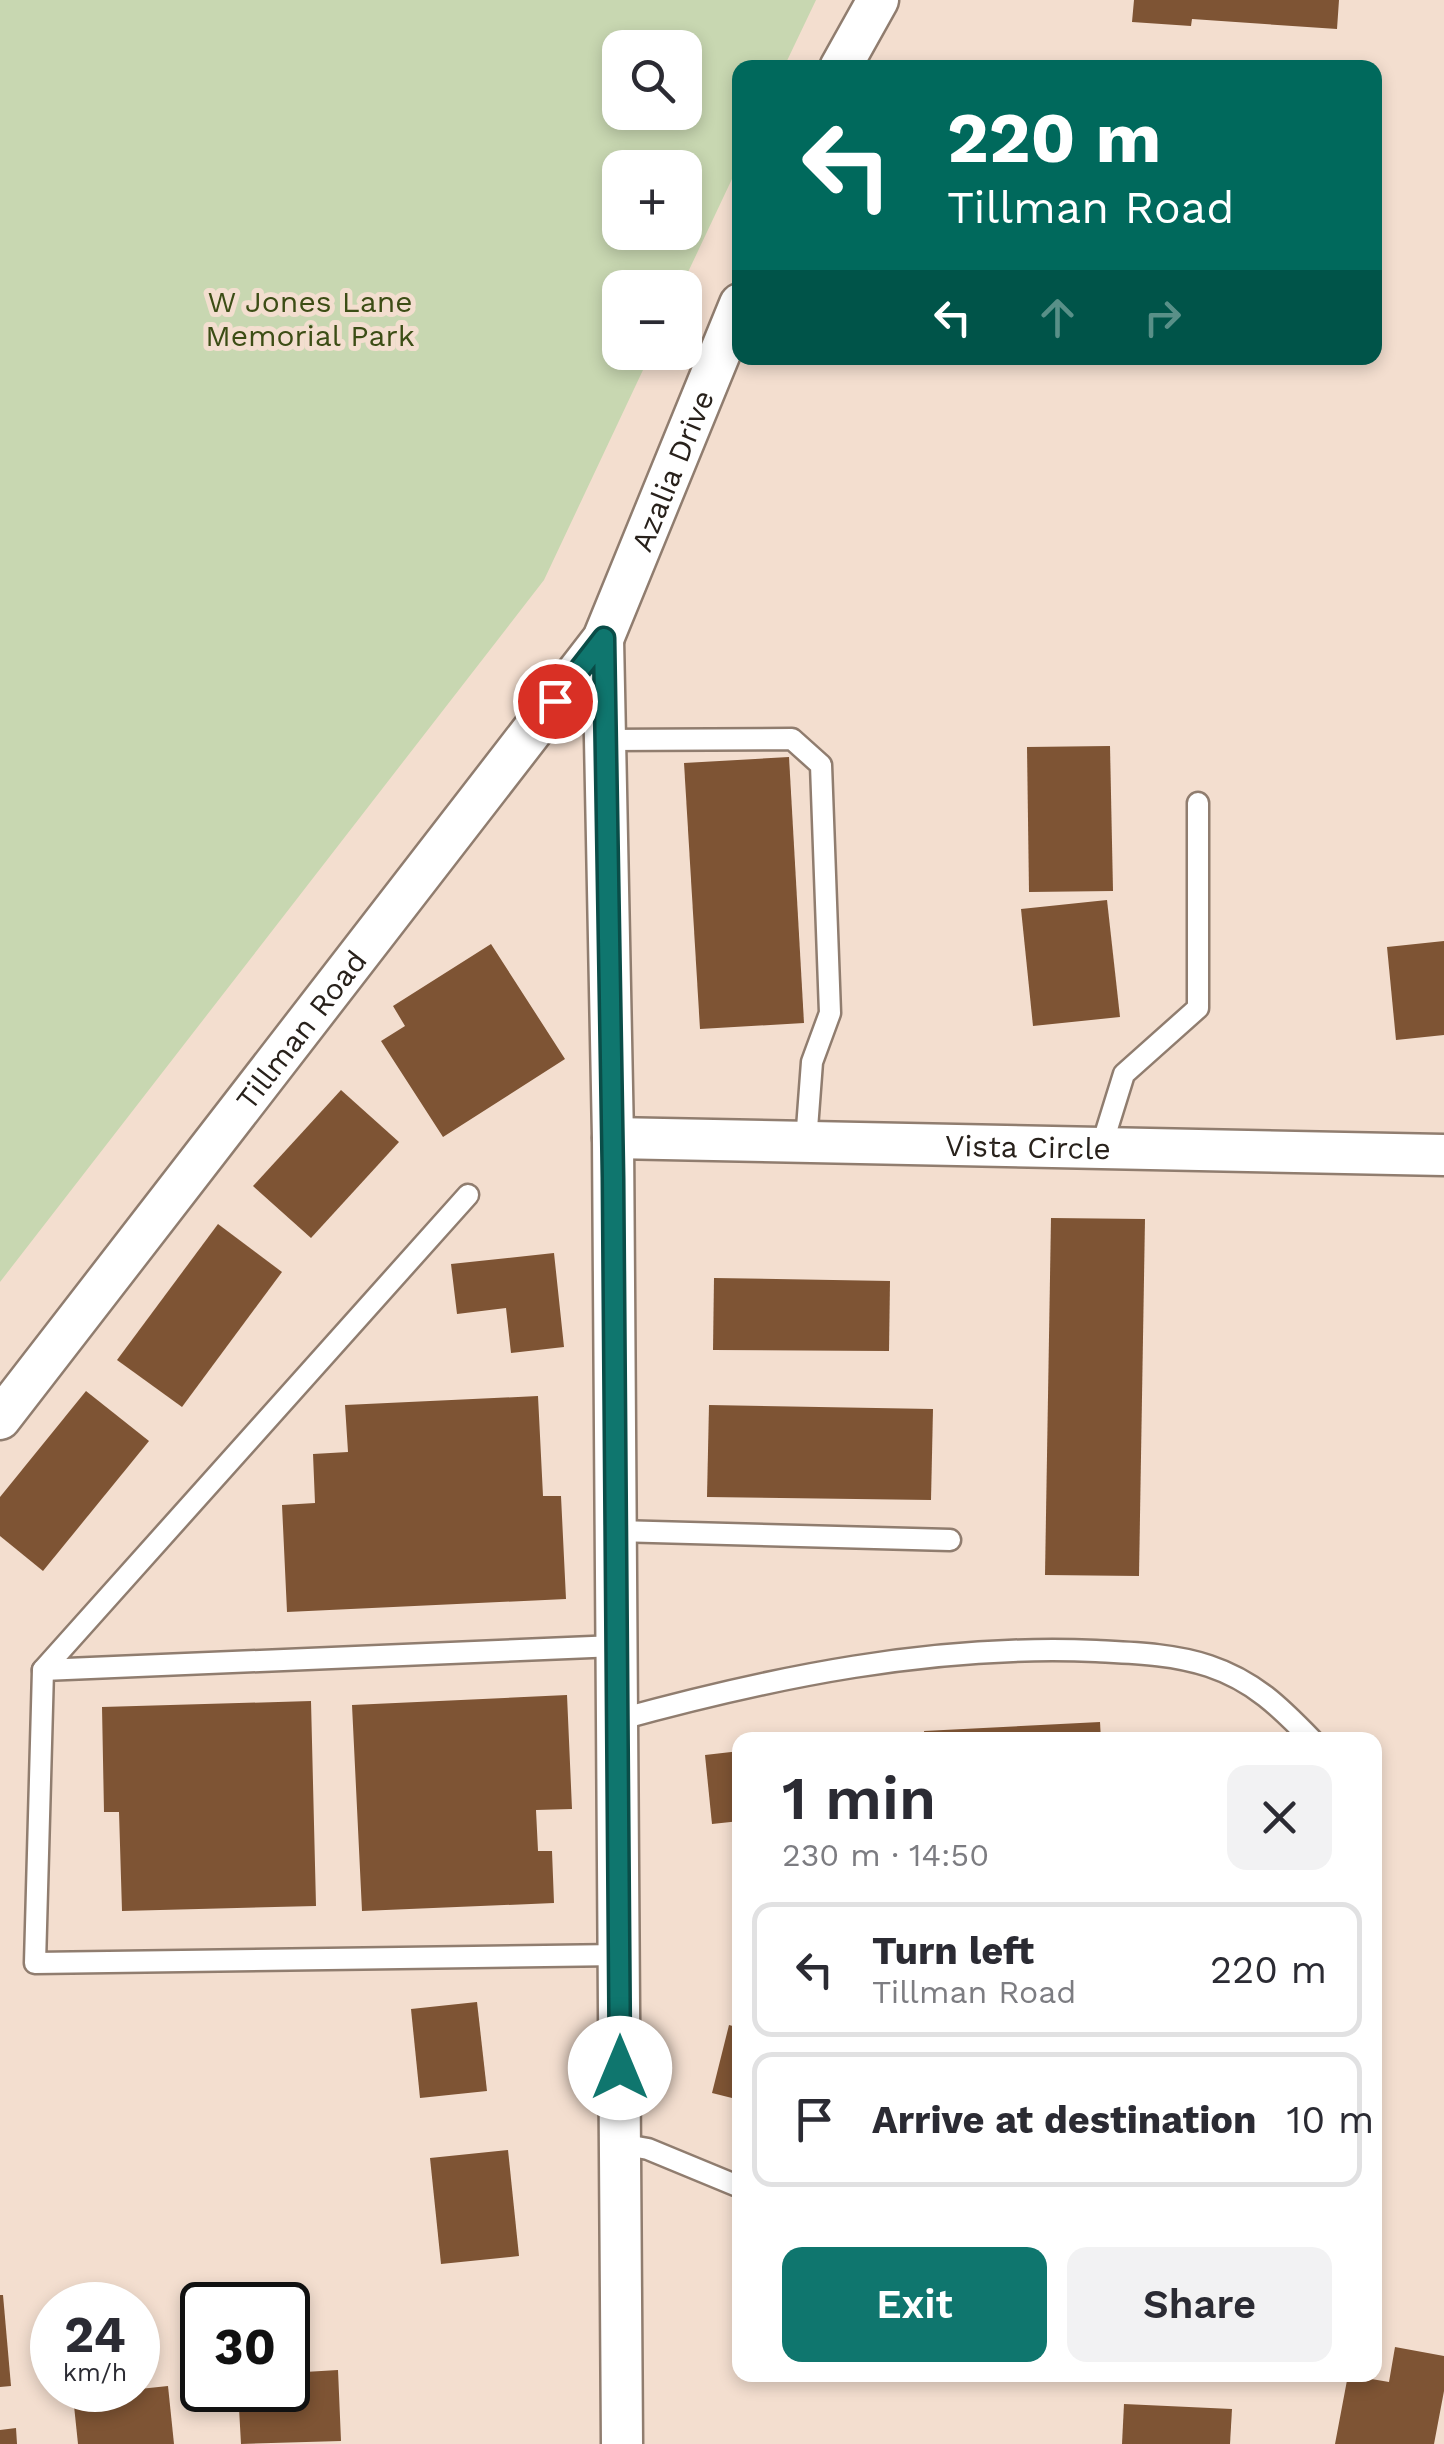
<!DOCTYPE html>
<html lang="en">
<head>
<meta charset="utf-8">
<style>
	:root { --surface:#fff; --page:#f2f2f3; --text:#2b2b33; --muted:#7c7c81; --line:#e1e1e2; --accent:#0f766e }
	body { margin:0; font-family:"Work Sans",sans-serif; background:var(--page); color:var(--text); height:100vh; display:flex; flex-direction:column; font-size:38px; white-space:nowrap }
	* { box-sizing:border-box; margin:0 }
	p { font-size:32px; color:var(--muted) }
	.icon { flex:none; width:55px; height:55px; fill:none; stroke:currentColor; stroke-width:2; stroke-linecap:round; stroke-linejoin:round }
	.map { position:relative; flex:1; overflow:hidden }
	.sheet { position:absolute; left:732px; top:1732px; width:650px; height:650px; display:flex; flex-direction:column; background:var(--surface); border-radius:20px; box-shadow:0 5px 15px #0003 }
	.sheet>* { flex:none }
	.banner { position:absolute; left:732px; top:60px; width:650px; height:305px; border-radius:20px; box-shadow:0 5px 15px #0003; background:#00695c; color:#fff; overflow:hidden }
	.tools { position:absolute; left:602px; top:30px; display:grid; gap:20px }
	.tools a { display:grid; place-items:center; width:100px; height:100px; border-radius:20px; background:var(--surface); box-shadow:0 5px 15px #0003; font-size:50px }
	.speed { position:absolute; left:30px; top:2282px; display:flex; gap:20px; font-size:50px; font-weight:700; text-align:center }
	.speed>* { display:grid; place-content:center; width:130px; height:130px; border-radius:50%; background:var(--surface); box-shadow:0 5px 15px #0003; line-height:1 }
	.speed small { font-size:25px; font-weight:400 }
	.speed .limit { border:5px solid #111; border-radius:15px; background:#fff; color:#111 }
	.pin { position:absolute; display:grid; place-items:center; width:85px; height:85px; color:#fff; margin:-42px; border:5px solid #fff; border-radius:50%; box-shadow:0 2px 10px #0007 }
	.me { position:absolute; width:110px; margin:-55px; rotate:0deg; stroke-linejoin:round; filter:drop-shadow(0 0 8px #0008) }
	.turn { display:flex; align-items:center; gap:35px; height:210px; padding:0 50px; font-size:45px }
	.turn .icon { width:130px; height:130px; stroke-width:2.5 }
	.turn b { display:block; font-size:70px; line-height:85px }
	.lanes { display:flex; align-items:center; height:95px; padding:0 50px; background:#0003; justify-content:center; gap:50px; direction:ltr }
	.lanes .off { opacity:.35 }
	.round { display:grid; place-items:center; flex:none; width:105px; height:105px; border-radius:20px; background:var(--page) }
	.head { display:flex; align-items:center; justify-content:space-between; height:170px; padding:0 50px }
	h1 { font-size:60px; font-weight:600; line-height:75px }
	.action { display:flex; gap:20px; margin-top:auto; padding:20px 50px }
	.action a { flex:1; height:115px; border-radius:20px; background:var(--accent); color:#fff; font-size:40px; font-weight:600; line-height:115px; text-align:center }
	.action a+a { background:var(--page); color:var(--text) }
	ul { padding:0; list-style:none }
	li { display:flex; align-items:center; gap:30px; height:135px; margin:0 20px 15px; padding:0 30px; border:5px solid var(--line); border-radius:20px }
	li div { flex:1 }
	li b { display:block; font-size:38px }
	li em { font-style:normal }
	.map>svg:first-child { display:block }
	.green { fill:#c8d7b1; fill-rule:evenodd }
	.building { fill:#7e5434 }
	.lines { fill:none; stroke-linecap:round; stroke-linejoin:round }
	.service-casing { stroke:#907d6f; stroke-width:25 }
	.minor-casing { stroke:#907d6f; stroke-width:45 }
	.service { stroke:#fff; stroke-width:20 }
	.minor { stroke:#fff; stroke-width:40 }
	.route-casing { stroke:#0a4d48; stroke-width:25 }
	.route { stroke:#0f766e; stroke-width:18 }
	.labels { text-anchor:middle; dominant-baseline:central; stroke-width:10; stroke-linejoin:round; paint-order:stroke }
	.park-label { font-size:30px; fill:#3c4d15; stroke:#f3decf }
	.street-label { font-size:30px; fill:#28211b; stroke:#f3decf }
</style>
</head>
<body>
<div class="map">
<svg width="1444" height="2444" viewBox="0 0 1444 2444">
	<rect width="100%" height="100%" fill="#f3decf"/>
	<!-- green -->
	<path class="green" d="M0,0H816L784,67L740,68V162L681,287L620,288V352L651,353L544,580L0,1282ZM620,48H685V112H620ZM620,168H685V232H620Z"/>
	<!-- building -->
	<g class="building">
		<path d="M1134,0H1339L1337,29L1192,19L1191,26L1132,22Z"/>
		<path d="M1110,746L1113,891L1029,892L1027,747Z"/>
		<path d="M789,757L804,1023L700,1029L684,763Z"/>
		<path d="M1107,900L1120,1017L1033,1026L1021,909Z"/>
		<path d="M1444,941V1035L1396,1040L1387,947Z"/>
		<path d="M491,944L565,1059L443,1137L381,1041L405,1026L393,1006Z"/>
		<path d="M341,1090L399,1142L311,1238L253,1186Z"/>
		<path d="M1051,1218L1145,1219L1139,1576L1045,1575Z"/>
		<path d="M218,1224L282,1272L182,1407L117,1360Z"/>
		<path d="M554,1253L564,1347L511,1353L506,1308L457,1314L451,1264Z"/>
		<path d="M714,1278L890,1281L889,1351L713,1350Z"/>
		<path d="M86,1391L149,1441L43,1571L0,1536V1497Z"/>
		<path d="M538,1396L543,1496H561L566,1599L287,1612L282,1505L315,1503L313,1454L348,1452L345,1405Z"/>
		<path d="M709,1405L933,1409L931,1500L707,1497Z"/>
		<path d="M567,1695L572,1809L536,1810L538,1851H552L554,1903L362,1911L352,1705Z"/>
		<path d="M311,1701L316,1906L122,1911L119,1812H104L102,1707Z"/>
		<path d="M1100,1722L1101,1740H925L924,1731Z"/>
		<path d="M740,1751V1821L712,1824L705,1755Z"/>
		<path d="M477,2002L487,2091L420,2098L411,2009Z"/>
		<path d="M729,2025L740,2028V2100L712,2093Z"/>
		<path d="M508,2150L519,2256L441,2264L430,2158Z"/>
		<path d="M0,2295H3L11,2386L0,2387Z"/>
		<path d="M1395,2347L1444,2356V2391L1434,2444H1335L1348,2375L1389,2382Z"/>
		<path d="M338,2370L341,2441L241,2444L238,2390H288V2373Z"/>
		<path d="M168,2386L174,2444H78L73,2396Z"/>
		<path d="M1124,2404L1232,2409L1230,2444H1122Z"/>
		<path d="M16,2428L17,2444H0V2430Z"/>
	</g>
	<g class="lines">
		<!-- service casing -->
		<g class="service-casing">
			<g id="service">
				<path d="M605,740L792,739L821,765L830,1013L812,1062L806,1142"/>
				<path d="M1101,1148L1124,1074L1198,1008V803"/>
				<path d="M468,1195L43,1670L616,1646"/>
				<path d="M616,1531L950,1540"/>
				<path d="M43,1670L35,1963L619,1955"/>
				<path d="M617,1720C773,1677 934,1644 1096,1651C1134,1653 1173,1654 1209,1666C1254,1681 1280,1707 1312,1740"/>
				<path d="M620,2144L648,2149L740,2187"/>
			</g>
		</g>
		<!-- minor casing -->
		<g class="minor-casing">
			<g id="minor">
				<path d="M840,68L878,0"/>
				<path d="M603,639L613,1138L622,2444"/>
				<path id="s1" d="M613,1138L1444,1155"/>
				<path id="s2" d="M0,1419L603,639L740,304"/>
			</g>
		</g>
		<!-- service -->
		<use href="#service" class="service"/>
		<!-- minor -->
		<use href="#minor" class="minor"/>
	</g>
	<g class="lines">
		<!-- route casing -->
		<g class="route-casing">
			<path id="route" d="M555,701L604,638L613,1178L620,2068"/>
		</g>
		<!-- route -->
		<use href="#route" class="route"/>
	</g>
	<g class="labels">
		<!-- park labels -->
		<g class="park-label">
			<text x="310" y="301">W Jones Lane<tspan x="310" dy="34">Memorial Park</tspan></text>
		</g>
		<!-- street labels -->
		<g class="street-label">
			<text stroke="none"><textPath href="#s2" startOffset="1168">Azalia Drive</textPath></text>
			<text stroke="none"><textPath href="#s2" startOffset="492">Tillman Road</textPath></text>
			<text stroke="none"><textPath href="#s1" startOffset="415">Vista Circle</textPath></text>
		</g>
	</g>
</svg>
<div class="tools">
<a><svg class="icon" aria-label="search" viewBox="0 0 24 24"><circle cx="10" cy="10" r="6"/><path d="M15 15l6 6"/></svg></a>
<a>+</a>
<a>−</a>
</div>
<div class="speed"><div>24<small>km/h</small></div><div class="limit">30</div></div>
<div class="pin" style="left:555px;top:701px;background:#d93025"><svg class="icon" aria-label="arrive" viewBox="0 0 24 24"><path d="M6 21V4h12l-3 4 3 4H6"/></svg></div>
<svg class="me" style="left:620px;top:2068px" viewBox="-20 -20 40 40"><circle r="19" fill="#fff"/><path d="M0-13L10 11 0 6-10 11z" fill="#0f766e"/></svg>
<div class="banner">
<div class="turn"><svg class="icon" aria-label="left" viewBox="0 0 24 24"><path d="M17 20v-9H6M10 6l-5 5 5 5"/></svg><div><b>220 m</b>Tillman Road</div></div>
<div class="lanes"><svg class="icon" aria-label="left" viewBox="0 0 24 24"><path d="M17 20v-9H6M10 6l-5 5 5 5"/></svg><svg class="icon off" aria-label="ahead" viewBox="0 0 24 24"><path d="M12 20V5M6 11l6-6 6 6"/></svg><svg class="icon off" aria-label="right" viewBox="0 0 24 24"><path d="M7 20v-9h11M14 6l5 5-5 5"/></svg></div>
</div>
<section class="sheet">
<div class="head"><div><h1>1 min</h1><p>230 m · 14:50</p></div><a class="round"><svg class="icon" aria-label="close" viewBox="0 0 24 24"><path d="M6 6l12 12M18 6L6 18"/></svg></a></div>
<ul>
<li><svg class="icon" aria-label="left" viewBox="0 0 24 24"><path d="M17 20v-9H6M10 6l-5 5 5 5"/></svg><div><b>Turn left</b><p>Tillman Road</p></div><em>220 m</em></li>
<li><svg class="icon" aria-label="arrive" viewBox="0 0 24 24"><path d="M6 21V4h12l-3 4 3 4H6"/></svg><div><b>Arrive at destination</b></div><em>10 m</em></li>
</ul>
<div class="action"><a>Exit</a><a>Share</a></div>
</section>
</div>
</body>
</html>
